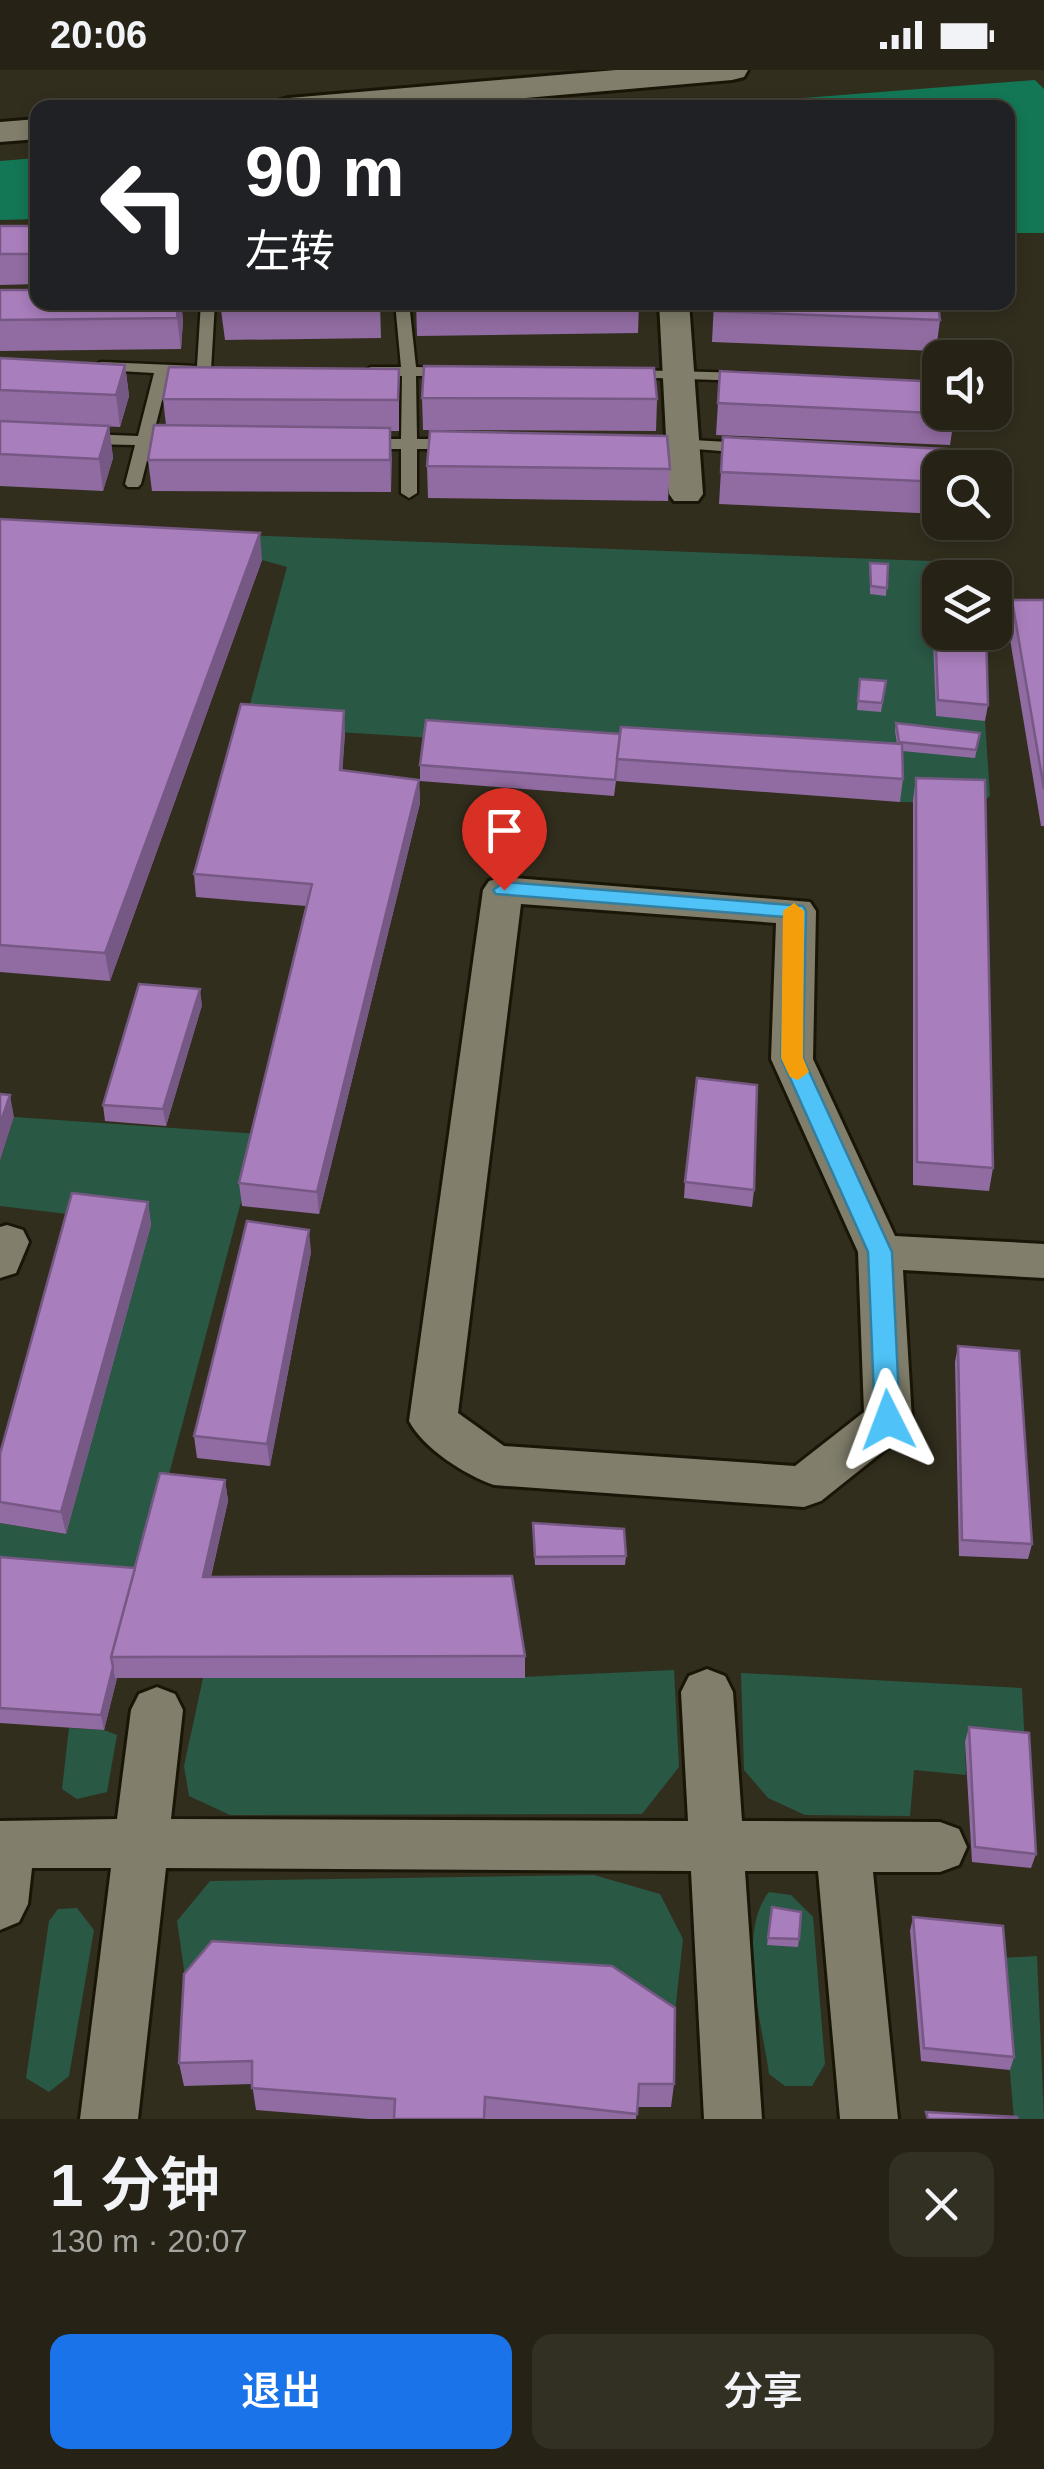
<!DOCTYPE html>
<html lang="zh">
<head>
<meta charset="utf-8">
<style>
	:root { --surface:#262216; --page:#322f23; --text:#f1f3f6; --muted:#a4a4a1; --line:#423f35; --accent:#1a73e8 }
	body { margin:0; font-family:Helvetica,"Noto Sans SC",sans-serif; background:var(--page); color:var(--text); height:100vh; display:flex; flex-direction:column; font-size:38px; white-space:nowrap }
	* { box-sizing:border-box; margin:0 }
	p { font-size:32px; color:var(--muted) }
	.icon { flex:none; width:55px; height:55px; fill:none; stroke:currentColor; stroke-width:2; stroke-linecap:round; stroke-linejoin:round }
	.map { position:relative; height:2049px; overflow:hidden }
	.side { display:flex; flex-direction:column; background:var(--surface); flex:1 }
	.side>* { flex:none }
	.hud { position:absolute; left:30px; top:30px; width:985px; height:210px; border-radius:20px; box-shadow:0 5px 15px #0003,0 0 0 2px var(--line); background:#202124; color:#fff; overflow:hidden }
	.fabs { position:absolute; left:922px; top:270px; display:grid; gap:20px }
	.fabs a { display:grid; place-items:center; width:90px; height:90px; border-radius:20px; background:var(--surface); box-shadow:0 5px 15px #0003,0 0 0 2px var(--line); font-size:50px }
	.pin { position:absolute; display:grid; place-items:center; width:85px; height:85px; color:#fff; margin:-102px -42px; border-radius:50% 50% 50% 0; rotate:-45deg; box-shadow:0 0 10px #0007 }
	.pin .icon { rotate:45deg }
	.me { position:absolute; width:110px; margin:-55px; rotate:357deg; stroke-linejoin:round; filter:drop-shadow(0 0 8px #0008) }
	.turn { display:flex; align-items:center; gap:35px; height:210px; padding:0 50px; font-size:45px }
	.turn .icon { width:130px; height:130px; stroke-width:2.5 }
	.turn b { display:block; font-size:70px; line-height:85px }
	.round { display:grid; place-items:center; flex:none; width:105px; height:105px; border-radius:20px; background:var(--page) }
	.summary { display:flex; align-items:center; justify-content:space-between; height:170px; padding:0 50px }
	h1 { font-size:60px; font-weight:600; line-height:75px }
	.primary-button { display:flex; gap:20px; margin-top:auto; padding:20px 50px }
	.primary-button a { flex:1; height:115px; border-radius:20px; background:var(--accent); color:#fff; font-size:40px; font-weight:600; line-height:115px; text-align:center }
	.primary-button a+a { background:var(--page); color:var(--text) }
	.status { display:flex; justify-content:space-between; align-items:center; height:70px; padding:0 50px; background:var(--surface); direction:ltr }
	.status svg { height:28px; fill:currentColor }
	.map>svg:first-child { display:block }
	.green { fill:#295845 }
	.forest { fill:#137756 }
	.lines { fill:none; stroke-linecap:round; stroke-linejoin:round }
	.service-casing { stroke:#191607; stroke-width:5 }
	.minor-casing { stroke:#191607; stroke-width:6 }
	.tertiary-casing { stroke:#191607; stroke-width:6 }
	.service { fill:#817e6b; fill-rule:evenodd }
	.minor { fill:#817e6b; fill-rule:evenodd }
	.tertiary { fill:#817e6b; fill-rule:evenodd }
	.wall { fill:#916ca2 }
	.shaded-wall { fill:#765884 }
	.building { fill:#a97ebc; stroke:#765884; stroke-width:2.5 }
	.route { fill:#4fc3f7; stroke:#337fa1; stroke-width:2.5 }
	.slow { fill:#f59e0b }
</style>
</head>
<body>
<div class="status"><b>20:06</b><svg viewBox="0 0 49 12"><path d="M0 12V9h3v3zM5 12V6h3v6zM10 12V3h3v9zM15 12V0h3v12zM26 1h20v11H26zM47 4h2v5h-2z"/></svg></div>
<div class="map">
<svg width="1044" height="2049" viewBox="0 0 1044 2049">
	<rect width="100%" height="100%" fill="#322e1e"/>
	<!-- green -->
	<g class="green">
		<path d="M0,456L984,493V507L940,508V562L985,651L990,726L981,733L900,732L899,697L244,656L287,497L262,490Z"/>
		<path d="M14,1047L259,1064L140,1514L0,1501V1453L65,1464L76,1145L0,1136V1091Z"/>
		<path d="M674,1600L679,1697L642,1744L230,1745L189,1726L184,1696L203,1608L522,1607Z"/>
		<path d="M741,1603L1022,1618L1025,1678L965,1673L966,1705L914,1700L910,1746L805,1745L768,1728L744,1700Z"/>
		<path d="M69,1658L104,1660L117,1665L107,1722L77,1729L62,1719Z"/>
		<path d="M594,1805L660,1824L683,1869L673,1961L188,1927L177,1851L210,1811Z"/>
		<path d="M769,1822L791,1825L813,1847L825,1994L812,2016H785L769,2004C762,1953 736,1863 769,1822Z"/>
		<path d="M77,1838L94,1860L69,2006L49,2022L26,2008L49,1851L58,1839Z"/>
		<path d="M1037,1886L1044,2049H1014L1000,1888Z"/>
	</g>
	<!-- forest -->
	<g class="forest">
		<path d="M1035,10L1044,19V163H1008V38L690,37Z"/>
		<path d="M37,88V149L0,150V91Z"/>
	</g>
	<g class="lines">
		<!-- service casing -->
		<g class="service-casing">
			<g id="service">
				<path d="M201,232H215L211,300L204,304L169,303L153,366H176L184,371L176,376L151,375L141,414L138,417H128L125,414L135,375L86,374L78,369L86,364L138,366L154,303L101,300L94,296L101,292L197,296Z"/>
				<path d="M395,232H409L416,297L447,298L454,302L447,306H416L417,369H456L464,374L456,379H417V423L409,428L401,423V379H365L357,374L365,369H401L402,306L371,305L364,301L371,297H401Z"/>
				<path d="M631,300L747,303L754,307L747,311L626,307L624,304Z"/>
				<path d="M675,369L746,373L754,378L746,383L670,377V371Z"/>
			</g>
		</g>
		<!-- minor casing -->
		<g class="minor-casing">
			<g id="minor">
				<path d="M659,232H689L703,424L698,431H674L669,424Z"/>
				<path d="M503,807L810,832L816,841L813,989L895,1166L1044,1174V1208L903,1200L912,1350L905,1364L821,1431L804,1437L494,1415C465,1405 423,1378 409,1351L483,820L489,811ZM521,834L776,853L771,989L858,1182L864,1342L795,1396L504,1376L458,1343Z"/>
				<path d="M7,1155L23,1160L29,1172L16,1203L0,1208V1157Z"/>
				<path d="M707,1599L725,1606L733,1622L742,1751L940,1752L959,1759L967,1777L959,1795L940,1802H873L898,2049H840L818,1801H745L762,2049H704L691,1801L166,1798L138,2049H80L111,1798H32L28,1834L19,1852L0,1860V1751L117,1749L131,1640L139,1624L157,1617L175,1624L183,1640L171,1749L688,1751L681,1622L689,1606Z"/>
			</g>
		</g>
		<!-- tertiary casing -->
		<g class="tertiary-casing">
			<g id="tertiary">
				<path d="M616,0H748L744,7L732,10L412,38H273L277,31L289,28Z"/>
				<path d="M38,49V69L0,72V52Z"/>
			</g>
		</g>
		<!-- service -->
		<use href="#service" class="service"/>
		<!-- minor -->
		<use href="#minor" class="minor"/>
		<!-- tertiary -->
		<use href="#tertiary" class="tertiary"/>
	</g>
	<!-- wall -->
	<g class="wall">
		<path d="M0,156H38V214L0,215Z"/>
		<path d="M0,220L181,232L183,250L181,279L0,281Z"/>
		<path d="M220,232H380L381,268L225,270Z"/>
		<path d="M416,232H639L638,263L417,266Z"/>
		<path d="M714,232L940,250L936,281L712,272Z"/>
		<path d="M0,288L125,295L129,326L120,357L100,356H109L113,388L103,421L0,416Z"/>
		<path d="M399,299V361H391V422L152,421L148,390L166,355L163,329Z"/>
		<path d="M720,301L955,342L950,375L716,365Z"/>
		<path d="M422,328L657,329L656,361L423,360Z"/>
		<path d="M723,367L940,398V444L719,434Z"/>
		<path d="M427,396L670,399L668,431L428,428Z"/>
		<path d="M0,449L262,490L110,911L0,902Z"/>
		<path d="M870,493L888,494L886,526L870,524Z"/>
		<path d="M1012,530H1044V756H1041L1008,557Z"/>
		<path d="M935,553L988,635L985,651L936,646L933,569Z"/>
		<path d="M860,609L886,611L881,642L857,640Z"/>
		<path d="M896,653L980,663L975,688L902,681L903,709L900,732L616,711L614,726L420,711V695L620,663L897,674L895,661Z"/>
		<path d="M345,663L342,701L419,710L420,733L319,1144L242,1136L239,1113L306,836L196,827L194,804Z"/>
		<path d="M916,708L993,1098L989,1121L913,1115V730Z"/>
		<path d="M202,935L166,1056L105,1051L103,1035Z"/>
		<path d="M685,1112L754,1120L752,1137L684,1128Z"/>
		<path d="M148,1132L151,1155L66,1464L0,1453V1384Z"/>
		<path d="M311,1182L270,1396L197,1388L194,1366Z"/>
		<path d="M958,1276L1032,1474L1028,1489L959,1486L955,1292Z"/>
		<path d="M225,1410L228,1431L211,1507L525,1586V1608H117L104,1660L0,1653V1487L135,1498Z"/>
		<path d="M533,1453L626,1486L625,1495H535Z"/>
		<path d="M969,1657L1036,1784L1031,1798L972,1792L965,1672Z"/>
		<path d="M772,1837L799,1869L798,1877L767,1875Z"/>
		<path d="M913,1847L1014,1987L1010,2000L921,1991L910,1861Z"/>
		<path d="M184,1904L674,2014L671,2037H637L636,2049H368L256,2040L252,2014L184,2016L179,1993Z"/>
	</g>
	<!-- shaded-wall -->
	<g class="shaded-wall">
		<path d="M178,232H181L183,250L181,279L177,248Z"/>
		<path d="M125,295L129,326L120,357L116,325Z"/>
		<path d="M109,356L113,388L103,421L99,389Z"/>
		<path d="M390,358L392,389L391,422L390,390Z"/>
		<path d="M260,463L262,490L110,911L105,883Z"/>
		<path d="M344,641L345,663L341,723L340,700Z"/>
		<path d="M419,710L420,733L319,1144L317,1122Z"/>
		<path d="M200,919L202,935L166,1056L163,1039Z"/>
		<path d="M10,1025L14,1047L0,1091V1054Z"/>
		<path d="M148,1132L151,1155L66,1464L61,1442Z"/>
		<path d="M309,1160L311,1182L270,1396L267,1374Z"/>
		<path d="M225,1410L228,1431L206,1528L203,1507Z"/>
		<path d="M113,1597L115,1608H117L104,1660L101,1645Z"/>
	</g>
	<!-- building -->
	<g class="building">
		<rect x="0" y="156" width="38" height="28"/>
		<path d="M0,220H38V232H178L177,248L0,250Z"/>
		<path d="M221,232H380V237L222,239Z"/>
		<path d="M416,232H597L416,235Z"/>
		<path d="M714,232H938L940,250L714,241Z"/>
		<path d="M0,288L125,295L116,325L0,320Z"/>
		<path d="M424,296L654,298L657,329L422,328Z"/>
		<path d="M169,297L399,299L398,330L163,329Z"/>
		<path d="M720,301L940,312V342L955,344L718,333Z"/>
		<path d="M0,351L109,356L99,389L0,384Z"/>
		<path d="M154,355L390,358V390H148Z"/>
		<path d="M430,361L667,366L670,399L427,396Z"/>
		<path d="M723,367L962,380L964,398H940V412L721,402Z"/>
		<path d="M0,449L260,463L105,883L0,875Z"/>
		<path d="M870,493L888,494L887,518L871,516Z"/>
		<path d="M1012,530H1044V719Z"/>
		<path d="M935,553H940V562H986L988,635L938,630Z"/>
		<path d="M860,609L886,611L882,633L858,631Z"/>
		<path d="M241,634L344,641L340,700L419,710L317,1122L239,1113L312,814L194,804Z"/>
		<path d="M426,650L620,664L615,710L420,695Z"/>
		<path d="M896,653L980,663L976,680L899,672Z"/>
		<path d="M621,657L902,674L903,709L617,689Z"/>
		<path d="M916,708L985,710L993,1098L917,1092Z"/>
		<path d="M139,914L200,919L163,1039L103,1035Z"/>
		<path d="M697,1008L757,1015L754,1120L685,1112Z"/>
		<path d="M0,1024L10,1025L0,1054Z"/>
		<path d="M72,1123L148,1132L61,1442L0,1432V1384Z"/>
		<path d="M247,1151L309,1160L267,1374L194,1366Z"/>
		<path d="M958,1276L1019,1281L1032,1474L962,1470Z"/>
		<path d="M160,1403L225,1410L203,1507L512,1506L525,1586L111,1587Z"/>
		<path d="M533,1453L624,1459L626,1486L535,1487Z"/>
		<path d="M0,1487L135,1498L111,1587L113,1597L101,1645L0,1638Z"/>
		<path d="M969,1657L1029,1663L1036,1784L975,1777Z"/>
		<path d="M772,1837L801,1842L799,1869L768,1868Z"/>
		<path d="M913,1847L1003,1856L1014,1987L924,1978Z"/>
		<path d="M212,1871L612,1896L675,1938L674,2014H639L637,2044L485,2027L484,2049H394L395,2029L252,2018V1991L179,1993L184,1904Z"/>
		<path d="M926,2042L1017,2047V2049H928Z"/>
	</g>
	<!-- route -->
	<path class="route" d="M504,812L803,836L806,841L803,988L892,1182L900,1350L897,1357H879L875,1350L868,1182L781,988L785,847L496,824L493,820Z"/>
	<!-- slow -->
	<path class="slow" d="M794,833L804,841L803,988L809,1002L798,1010L790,1007L781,988L783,841Z"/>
</svg>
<div class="fabs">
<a><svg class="icon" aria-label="sound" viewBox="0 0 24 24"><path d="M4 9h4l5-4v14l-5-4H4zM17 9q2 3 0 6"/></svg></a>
<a><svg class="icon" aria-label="search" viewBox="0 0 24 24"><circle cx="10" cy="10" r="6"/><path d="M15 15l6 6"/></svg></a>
<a><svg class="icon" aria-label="layers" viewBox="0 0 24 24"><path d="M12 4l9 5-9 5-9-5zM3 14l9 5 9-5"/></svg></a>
</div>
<div class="pin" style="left:504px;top:820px;background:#d93025"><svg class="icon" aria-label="arrive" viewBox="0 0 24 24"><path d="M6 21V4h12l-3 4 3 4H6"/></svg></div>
<svg class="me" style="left:888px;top:1350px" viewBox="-20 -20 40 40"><path d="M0-17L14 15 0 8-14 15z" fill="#4fc3f7" stroke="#fff" stroke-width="4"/></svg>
<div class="hud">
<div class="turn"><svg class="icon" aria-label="left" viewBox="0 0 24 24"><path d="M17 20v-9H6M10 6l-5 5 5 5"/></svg><div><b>90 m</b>左转</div></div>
</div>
</div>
<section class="side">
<div class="summary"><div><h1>1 分钟</h1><p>130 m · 20:07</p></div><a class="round"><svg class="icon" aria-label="close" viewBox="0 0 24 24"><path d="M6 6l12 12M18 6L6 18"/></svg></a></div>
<div class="primary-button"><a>退出</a><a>分享</a></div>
</section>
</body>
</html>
